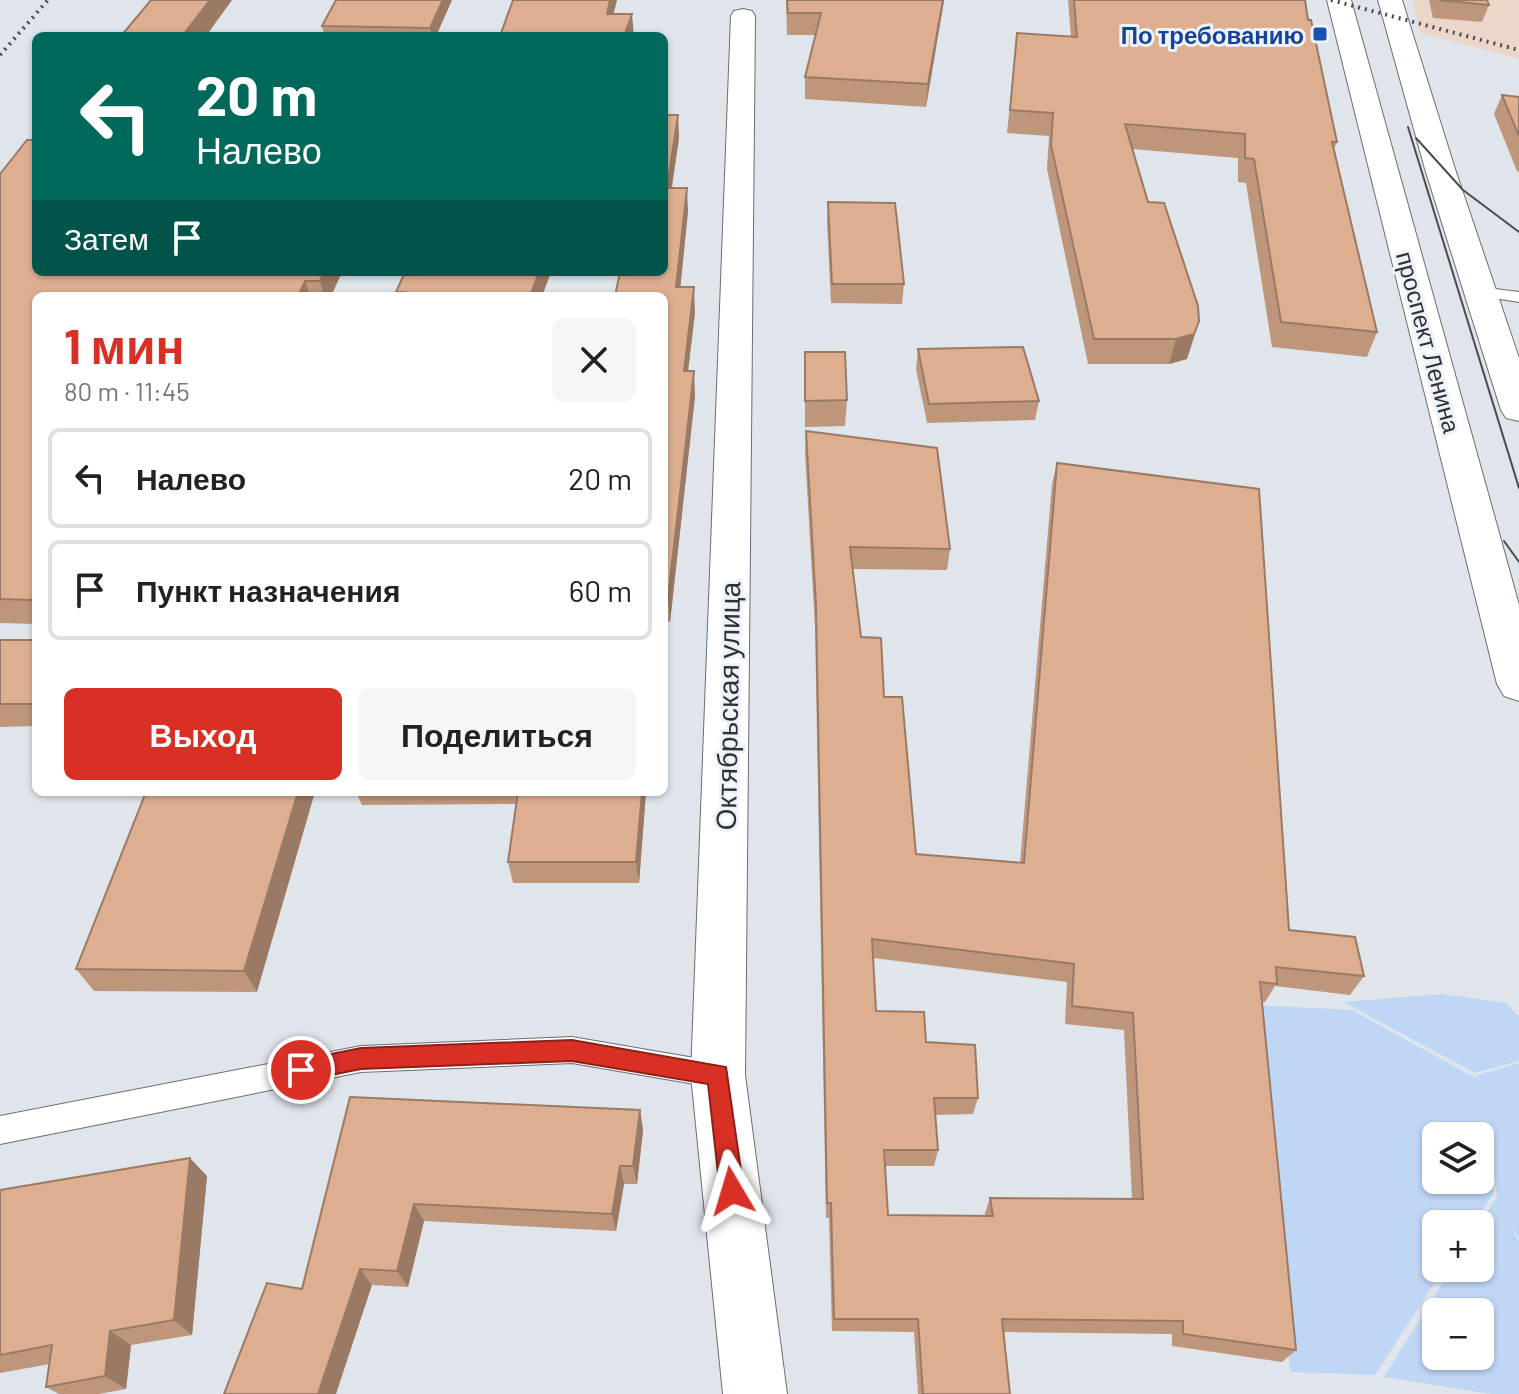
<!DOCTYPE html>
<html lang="ru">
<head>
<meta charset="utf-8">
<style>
	:root { --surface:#fff; --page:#f6f6f6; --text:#222; --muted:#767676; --line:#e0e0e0; --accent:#d93025 }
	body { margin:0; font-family:Barlow,sans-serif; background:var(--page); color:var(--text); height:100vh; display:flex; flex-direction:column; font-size:30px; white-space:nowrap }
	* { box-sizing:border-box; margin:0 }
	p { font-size:26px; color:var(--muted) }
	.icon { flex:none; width:44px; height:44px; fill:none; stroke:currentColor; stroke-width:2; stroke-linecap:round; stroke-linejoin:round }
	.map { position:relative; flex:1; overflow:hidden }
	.side { position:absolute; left:32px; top:292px; width:636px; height:504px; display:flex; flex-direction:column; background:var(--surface); border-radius:12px; box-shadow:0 2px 6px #0004 }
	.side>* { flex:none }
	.top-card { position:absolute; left:32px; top:32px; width:636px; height:244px; border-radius:12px; box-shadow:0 2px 6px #0004; background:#00695c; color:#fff; overflow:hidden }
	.buttons { position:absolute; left:1422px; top:1122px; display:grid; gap:16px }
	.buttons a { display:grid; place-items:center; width:72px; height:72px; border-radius:12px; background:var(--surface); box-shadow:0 2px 6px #0004; font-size:40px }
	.pin { position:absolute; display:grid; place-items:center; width:68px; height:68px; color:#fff; margin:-34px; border:4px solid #fff; border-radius:50%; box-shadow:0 2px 8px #0007 }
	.me { position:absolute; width:88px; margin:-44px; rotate:353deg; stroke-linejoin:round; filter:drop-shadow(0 0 6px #0008) }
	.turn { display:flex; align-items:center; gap:28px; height:168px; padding:0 32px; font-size:36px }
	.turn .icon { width:104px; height:104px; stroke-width:2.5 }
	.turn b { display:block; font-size:56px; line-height:68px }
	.then { display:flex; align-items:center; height:76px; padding:0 32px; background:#0003; gap:16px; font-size:30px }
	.round { display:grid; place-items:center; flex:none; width:84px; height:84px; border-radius:12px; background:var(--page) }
	.summary { display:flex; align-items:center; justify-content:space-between; height:136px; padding:0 32px }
	h1 { font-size:48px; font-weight:700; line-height:60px; color:var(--accent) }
	.action { display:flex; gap:16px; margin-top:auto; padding:16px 32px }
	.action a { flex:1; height:92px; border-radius:12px; background:var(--accent); color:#fff; font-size:32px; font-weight:700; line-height:92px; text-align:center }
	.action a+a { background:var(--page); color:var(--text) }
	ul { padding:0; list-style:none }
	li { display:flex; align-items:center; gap:24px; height:100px; margin:0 16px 12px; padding:0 16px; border:4px solid var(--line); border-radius:12px }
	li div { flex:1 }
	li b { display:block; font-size:30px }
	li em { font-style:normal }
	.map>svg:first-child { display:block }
	.industrial { fill:#ebd6c9 }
	.green { fill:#bfd7f5; fill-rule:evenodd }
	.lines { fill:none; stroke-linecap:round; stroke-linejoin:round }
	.service-casing { stroke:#696e75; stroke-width:2 }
	.minor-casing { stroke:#696e75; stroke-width:2 }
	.secondary-casing { stroke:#696e75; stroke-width:2 }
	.service { fill:#fff; fill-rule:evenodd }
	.minor { fill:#fff; fill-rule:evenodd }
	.secondary { fill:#fff; fill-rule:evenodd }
	.tram { stroke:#4a4d50; stroke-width:2 }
	.rail { stroke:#4a4d50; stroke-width:4; stroke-dasharray:2 5; stroke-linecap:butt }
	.wall { fill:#be967c; fill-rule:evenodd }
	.shaded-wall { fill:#9b7a65 }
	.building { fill:#ddaf90; stroke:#9b7a65; stroke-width:2; fill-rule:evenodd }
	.route { fill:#d93025; stroke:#8d1f18; stroke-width:2 }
	.transit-dot { fill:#1a4fb4; stroke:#edf3fa; stroke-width:3 }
	.labels { text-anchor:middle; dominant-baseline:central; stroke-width:6; stroke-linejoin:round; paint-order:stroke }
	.far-transit-label { font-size:24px; font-weight:bold; fill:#164399; stroke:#edf3fa; text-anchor:end }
	.far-street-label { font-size:24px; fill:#2f3134; stroke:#edf3fa }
	.street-label { font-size:28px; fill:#2f3134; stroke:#edf3fa }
</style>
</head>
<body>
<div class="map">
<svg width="1519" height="1394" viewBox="0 0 1519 1394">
	<rect width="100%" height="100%" fill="#e0e5ec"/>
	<!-- industrial -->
	<path class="industrial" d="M1412,0H1519V59L1420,33Z"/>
	<!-- green -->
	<g class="green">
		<path d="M1442,994L1506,1003L1519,1017V1061L1475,1073L1343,1002Z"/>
		<path d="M1258,1005L1352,1010L1483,1082L1475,1076L1519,1063V1239L1506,1217L1519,1242V1394H1491L1384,1377L1452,1268H1480V1224L1497,1197L1486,1114L1494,1192L1473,1224H1436V1268H1444L1375,1375L1290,1372ZM1436,1136H1480V1180H1436ZM1436,1312H1480V1356H1436Z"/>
	</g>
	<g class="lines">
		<!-- service casing -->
		<g class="service-casing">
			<g id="service">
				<path d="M1480,287L1519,292V302L1474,295L1472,292Z"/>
				<path d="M572,1037L718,1062L728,1066L732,1075L728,1084L718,1088L572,1063L361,1072L0,1144V1116L361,1046Z"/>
			</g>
		</g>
		<!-- minor casing -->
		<g class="minor-casing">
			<path id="minor" d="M743,9L752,11L755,16L745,1075L787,1394H723L691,1075L731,16L734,11Z"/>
		</g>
		<!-- secondary casing -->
		<g class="secondary-casing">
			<g id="secondary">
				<path d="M1327,0H1351L1519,605V701L1504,696L1497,684Z"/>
				<path d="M1378,0H1402L1455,169L1519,358V421L1506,418L1501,410L1425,169Z"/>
			</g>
		</g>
		<!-- service -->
		<use href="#service" class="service"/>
		<!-- minor -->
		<use href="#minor" class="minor"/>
		<!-- secondary -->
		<use href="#secondary" class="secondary"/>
		<!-- tram -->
		<g class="tram">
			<path d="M1408,127L1519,488"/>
			<path d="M1416,138L1463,190L1519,232"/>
			<path d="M1504,541L1519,562"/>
		</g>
		<!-- rail -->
		<g class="rail">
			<path d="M1331,0L1519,50"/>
			<path d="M0,55L48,0"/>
		</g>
	</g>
	<!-- wall -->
	<g class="wall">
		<path d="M452,0L437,34L484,36H275L324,34L322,26Z"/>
		<path d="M786,0H944L926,107L805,99V77L816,35H787Z"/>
		<path d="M1068,0H1305L1308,20L1337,142L1334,149L1377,332L1367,357L1272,347L1246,183L1238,182V158L1132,149L1148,202L1199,321L1187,359L1169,364H1088L1047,169L1049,136L1007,133L1017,33L1071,37Z"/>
		<path d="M1429,0H1487L1489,5L1482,22L1433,18Z"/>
		<path d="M1502,95L1519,97V172L1517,171L1494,114Z"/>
		<path d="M678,115L679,138L672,188L688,211L680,287L695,312L688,371L695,396L670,622H664V296L619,274V272H664Z"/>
		<path d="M0,174L36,272H342L331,296H36V624L0,623Z"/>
		<path d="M828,202L904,284L902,304L831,303L827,221Z"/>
		<path d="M405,272H551L542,296H396V292Z"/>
		<path d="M918,349L1039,401L1035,420L927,423L916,369Z"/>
		<path d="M805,352L847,400L845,426L805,427Z"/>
		<path d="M806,431L950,549L947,570L853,569L861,637L884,697L916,854L1020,863L1052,484L1057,463L1289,930L1364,976L1350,995L1275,986L1265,1002H1262L1296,1350L1282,1362L1172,1346V1334L1004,1332L1010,1394H918L914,1332L832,1331L829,1218H826L815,627L805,452ZM873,958L1067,982L1065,1024L1124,1030L1132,1199L990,1198L985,1213V1216L888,1215L885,1166H934L938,1150L935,1115L973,1114L978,1098L926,1042L876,1011Z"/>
		<path d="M0,640H36V726L0,727Z"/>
		<path d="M146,792L257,992L94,991L76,969Z"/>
		<path d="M356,792H646L639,883H513L508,862L516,804L362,805Z"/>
		<path d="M350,1097L640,1110L643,1130L637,1184H624L616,1231L424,1221L408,1287L372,1285L302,1289Z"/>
		<path d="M207,1176L192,1335L131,1345L126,1389L99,1394H59L46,1387L50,1364L0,1373V1190Z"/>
	</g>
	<!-- shaded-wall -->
	<g class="shaded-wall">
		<path d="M210,0H232L206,36L183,35Z"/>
		<path d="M443,0H452L436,36H432L430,28Z"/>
		<path d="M610,0H617L608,36L607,14Z"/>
		<path d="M943,0H944L926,107L928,84Z"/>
		<path d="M632,14L634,36H624Z"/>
		<path d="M678,115L679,138L668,211L667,188Z"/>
		<path d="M687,188L688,211L678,311L676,287Z"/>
		<path d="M324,272H342L331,296H324L320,281Z"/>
		<path d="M539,272H551L542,296H530Z"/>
		<path d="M305,281L310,296H298Z"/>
		<path d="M694,287L695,312L685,396L684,371Z"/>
		<path d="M1199,321L1187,359L1169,364L1176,339Z"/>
		<path d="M694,371L695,396L670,622L668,598Z"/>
		<path d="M36,592V607L32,600Z"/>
		<path d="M298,792H315L257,992L244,971Z"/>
		<path d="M642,792H646L639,883L636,862Z"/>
		<path d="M640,1110L643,1130L637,1184L633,1166Z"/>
		<path d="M190,1158L207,1176L192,1335L174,1320Z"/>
		<path d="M620,1166L624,1184L616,1231L612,1214Z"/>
		<path d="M414,1204L424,1221L408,1287L397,1271Z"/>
		<path d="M360,1269L372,1285L336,1394H318Z"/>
		<path d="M110,1331L131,1345L126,1389L105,1376Z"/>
	</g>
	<!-- building -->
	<g class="building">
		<path d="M151,0H210L183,35L228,36H121Z"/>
		<path d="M336,0H443L430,28L322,26Z"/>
		<path d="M513,0H610L607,14H632L624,36H500Z"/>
		<path d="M787,0H943L928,84L805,77L821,13H788Z"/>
		<path d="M1074,0H1305L1308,20H1311L1337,142H1332L1377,332L1281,322L1254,159L1245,158V134L1125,124L1148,202L1164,203L1198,306L1199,321L1194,334L1176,339H1094L1051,145L1053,113L1010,110L1017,33L1077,37Z"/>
		<path d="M1439,0H1487L1489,5Z"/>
		<path d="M277,33L334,34L333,36H275Z"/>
		<path d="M415,33L484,36H413Z"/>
		<path d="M1502,95L1519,97V136Z"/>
		<path d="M664,115H678L667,188H687L676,287H694L684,371H694L668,598H664V296H615L620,272H664Z"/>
		<path d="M36,138V272H324L320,281H305L298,296H36V592L32,600L0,599V174L27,140H35Z"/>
		<path d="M828,202L895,203L904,284H832Z"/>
		<path d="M405,272H539L530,296H464L396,292Z"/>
		<path d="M1023,347L1039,401L929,404L918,349Z"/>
		<path d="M805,352H845L847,400L805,401Z"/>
		<path d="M806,431L937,448L950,549L850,547L861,637L881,638L884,697H902L916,854L1024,863L1057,463L1259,489L1289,930L1355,937L1364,976L1276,967L1277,984L1260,982L1296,1350L1183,1334V1321L1002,1319L1010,1394H923L918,1319H834L831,1203H827L816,606ZM872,939L1074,964L1072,1006L1133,1013L1143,1199L990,1198L993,1216L888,1215L884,1150H938L934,1098H978L975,1045L926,1042L924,1012L876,1011Z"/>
		<rect x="0" y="640" width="36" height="64"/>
		<path d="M146,792H298L244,971L76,969Z"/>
		<path d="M518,792H642L636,862H508Z"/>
		<path d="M350,1097L640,1110L633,1166H620L612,1214L414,1204L397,1271L360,1269L318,1394H224L267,1283L302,1289Z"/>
		<path d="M190,1158L174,1320L110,1331L105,1376L46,1387L52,1345L0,1355V1190Z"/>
	</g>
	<!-- route -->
	<path class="route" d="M572,1040L726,1067L744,1191L740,1199L732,1203L723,1199L720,1191L708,1084L572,1061L361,1069L301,1081L293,1078L290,1070L293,1063L301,1060L361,1048Z"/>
	<!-- markers -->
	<rect class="transit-dot" x="1312" y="26" width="16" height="16" rx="4"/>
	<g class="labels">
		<!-- far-transit labels -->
		<g class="far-transit-label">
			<text x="1304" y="34">По требованию</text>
		</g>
		<!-- far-street labels -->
		<g class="far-street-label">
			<text transform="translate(1429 342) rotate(75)">проспект Ленина</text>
		</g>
		<!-- street labels -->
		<g class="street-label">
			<text transform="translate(727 706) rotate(-89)">Октябрьская улица</text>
		</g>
	</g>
</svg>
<div class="buttons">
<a><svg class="icon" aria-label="layers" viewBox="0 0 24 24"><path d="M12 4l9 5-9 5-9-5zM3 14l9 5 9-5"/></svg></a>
<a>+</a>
<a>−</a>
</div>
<div class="pin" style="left:301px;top:1070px;background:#d93025"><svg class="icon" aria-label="arrive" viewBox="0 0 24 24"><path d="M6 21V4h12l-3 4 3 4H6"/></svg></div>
<svg class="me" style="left:732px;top:1191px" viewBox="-20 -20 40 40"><path d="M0-17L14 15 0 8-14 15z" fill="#d93025" stroke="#fff" stroke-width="4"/></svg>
<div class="top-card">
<div class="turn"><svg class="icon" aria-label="left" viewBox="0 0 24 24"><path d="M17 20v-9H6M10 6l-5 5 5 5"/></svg><div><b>20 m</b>Налево</div></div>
<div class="then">Затем<svg class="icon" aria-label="arrive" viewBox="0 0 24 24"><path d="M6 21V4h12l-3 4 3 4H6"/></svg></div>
</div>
<section class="side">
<div class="summary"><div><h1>1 мин</h1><p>80 m · 11:45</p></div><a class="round"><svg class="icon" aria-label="close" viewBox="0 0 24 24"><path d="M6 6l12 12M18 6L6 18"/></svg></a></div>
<ul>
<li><svg class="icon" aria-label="left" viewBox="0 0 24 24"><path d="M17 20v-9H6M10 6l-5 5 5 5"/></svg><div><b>Налево</b></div><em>20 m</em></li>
<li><svg class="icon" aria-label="arrive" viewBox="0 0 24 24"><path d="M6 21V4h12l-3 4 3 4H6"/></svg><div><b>Пункт назначения</b></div><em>60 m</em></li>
</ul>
<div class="action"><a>Выход</a><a>Поделиться</a></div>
</section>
</div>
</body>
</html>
